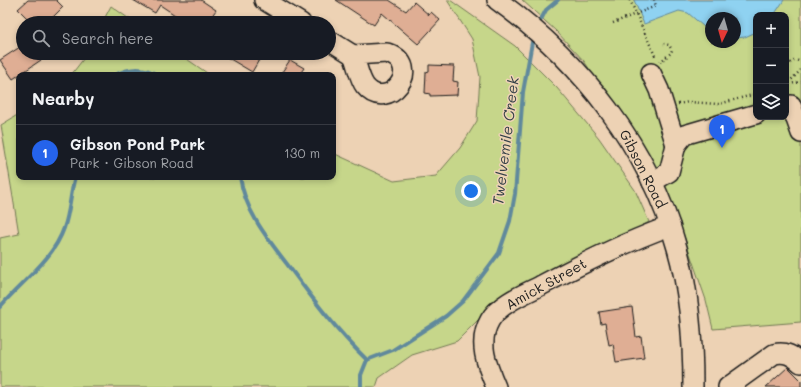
<!DOCTYPE html>
<meta charset="utf-8">
<style>
:root{--surface:#171b24;--page:#20242c;--text:#f1f3f6;--muted:#9ea1a6;--line:#363941;--accent:#2563eb}
body{margin:0;font-family:Mali,sans-serif;background:var(--page);color:var(--text)}
.controls{position:absolute;right:12px;top:12px;display:grid;overflow:hidden;border-radius:8px;box-shadow:0 2px 6px #0003}
.controls button{width:36px;height:36px;display:grid;place-items:center;padding:0;border:0;border-bottom:1px solid var(--line);background:var(--surface);color:var(--text);font:20px sans-serif}
.compass{position:absolute;left:705px;top:12px;width:36px;height:36px;border-radius:50%;background:var(--surface);box-shadow:0 2px 6px #0003;rotate:185deg}
.you{position:absolute;left:471px;top:191px;width:14px;height:14px;margin:-10px;border:3px solid #fff;border-radius:50%;background:#1a73e8;box-shadow:0 0 0 6px #1a73e833}
.badge{display:grid;place-items:center;width:26px;height:26px;border-radius:50%;background:var(--accent);color:#fff;font-size:13px;font-weight:700}
.pin{position:absolute;translate:-50% -33px;filter:drop-shadow(0 1px 2px #0008)}
.pin::after{content:'';position:absolute;top:21px;width:14px;height:12px;background:inherit;clip-path:polygon(0 0,100% 0,50% 100%)}
.list{margin:0;padding:0;list-style:none}
h2{display:flex;justify-content:space-between;align-items:center;height:52px;margin:0;padding:0 16px;font-size:17px}
h2 small{font-size:13px;font-weight:400;color:var(--muted)}
.list li{display:grid;grid-template-columns:26px 1fr auto;gap:12px;align-items:center;box-sizing:border-box;height:56px;padding:0 16px;border-top:1px solid var(--line)}
.list b{display:block;font-size:15px;white-space:nowrap}
.list p{margin:0;font-size:13px;white-space:nowrap;color:var(--muted)}
.list em{font-size:13px;font-style:normal;color:var(--muted)}
.icon{flex:none;width:22px;height:22px;fill:none;stroke:currentColor;stroke-width:2;stroke-linecap:round;stroke-linejoin:round}
.map{position:relative;flex:none;width:801px;height:387px;overflow:hidden}
.search{position:absolute;background:var(--surface);box-shadow:0 2px 6px #0003;left:16px;top:16px;width:320px;height:44px;display:flex;align-items:center;gap:10px;box-sizing:border-box;padding:0 14px;border-radius:22px;color:var(--muted);font-size:15px}
.panel{position:absolute;background:var(--surface);box-shadow:0 2px 6px #0003;left:16px;top:72px;width:320px;height:108px;border-radius:8px}
.map>svg:first-child{display:block}
.green{fill:#c6d68a;stroke:#717953;fill-rule:evenodd}
.water{fill:#8fd2f1;stroke:#61899c}
.lines{fill:none;stroke-linecap:round;stroke-linejoin:round}
.stream{stroke:#61899c;stroke-width:4}
.building{fill:#dfae94;stroke:#1c1c1c}
.minor-casing{stroke:#1c1c1c;stroke-width:22}
.path{stroke:#1c1c1c;stroke-width:2.5;stroke-dasharray:1 3;stroke-linecap:butt}
.minor{stroke:#edd2b4;stroke-width:19}
.labels{text-anchor:middle;stroke-width:3;stroke-linejoin:round;paint-order:stroke}
.street-label{font-size:14px;fill:#1c1c1c;stroke:#edd2b4}
.water-label{font-size:15px;font-style:italic;fill:#334047;stroke:#edd2b4}
</style>
<div class="map">
<svg width="801" height="387" viewBox="0 0 801 387">
<rect width="100%" height="100%" fill="#edd2b4"/>
<filter id="ink" filterUnits="userSpaceOnUse"><feTurbulence type="fractalNoise" baseFrequency=".025" numOctaves="2"/><feDisplacementMap in="SourceGraphic" scale="8" xChannelSelector="R" yChannelSelector="G"/><feConvolveMatrix kernelMatrix="1 2 1 2 8 2 1 2 1" color-interpolation-filters="sRGB"/></filter>
<g filter="url(#ink)">
<g class="green">
<path d="M447,0H450L515,46L557,88L599,138L635,190L649,222L492,306L457,341L412,355L379,378L376,387H0V238L19,234L1,125L19,114V177H333V153L394,181L436,176L460,148L477,121L480,77L472,39Z"/>
<path d="M522,0H801V322L713,329L706,300L679,222L657,172L584,61L556,31ZM756,15H786V117H756ZM711,18H735V42H711Z"/>
<path d="M111,6L135,23H102Z"/>
<path d="M88,53H178L210,75H71Z"/>
</g>
<path class="water" d="M634,0H784L774,15H756V32L745,37L735,38V18H711V33L688,13L679,11L644,24Z"/>
<g class="lines">
<g class="stream">
<path d="M537,27L546,10L558,0"/>
<path d="M115,75C129,68 143,66 157,75"/>
<path d="M240,177C245,211 267,238 287,264C312,298 337,331 367,360"/>
<path d="M0,307C21,282 53,260 64,228C70,212 70,194 75,177"/>
<path d="M367,360L393,350L446,316L463,301L499,253L510,221L515,194L523,92L533,37"/>
<path d="M361,387V375L367,360"/>
</g>
</g>
<g class="building">
<path d="M28,0H56L63,7L47,23H32L18,9Z"/>
<path d="M133,0H201L216,10L207,23H187L160,5L155,13Z"/>
<path d="M336,0H389L406,11L414,2L429,15L431,12L440,20L418,44L382,13L374,25Z"/>
<path d="M23,45V53H36L41,60L13,79L0,60Z"/>
<path d="M220,53H263L252,72Z"/>
<path d="M290,60L304,68L299,75H280Z"/>
<path d="M429,65L454,66L453,81L458,82L457,95L430,96V94L425,93L426,72L429,71Z"/>
<path d="M632,307L636,337L641,336L644,358L616,362L613,344L609,345L605,323L601,324L599,312Z"/>
<path d="M788,367L801,380V387H766Z"/>
</g>
<g class="lines">
<g class="minor-casing">
<g id="minor">
<path d="M264,0L301,23"/>
<path d="M497,0C581,61 649,147 677,248C690,293 693,341 693,387"/>
<path d="M329,40L353,55"/>
<path d="M387,53C426,66 387,114 365,86C359,78 357,64 353,55Z"/>
<path d="M651,73L659,90L676,145"/>
<path d="M791,105L801,133"/>
<path d="M652,182L669,172L676,145L684,135L756,114"/>
<path d="M496,387C487,366 477,342 490,320C499,304 524,294 540,286C583,263 625,242 670,226"/>
<path d="M728,387L774,354C786,351 793,356 801,363"/>
</g>
</g>
<g class="path">
<path d="M630,0L656,58"/>
<path d="M613,23L656,6L654,0"/>
<path d="M660,62L671,53L672,50L669,45L664,44"/>
<path d="M790,63L796,60L801,62"/>
<path d="M789,84L801,82"/>
<path d="M786,85L801,70"/>
<path d="M678,104L689,102L719,104L756,94"/>
</g>
<use href="#minor" class="minor"/>
</g>
</g>
<g class="labels">
<g class="street-label">
<text transform="translate(643 169) rotate(63)" y="5">Gibson Road</text>
<text transform="translate(546 284) rotate(-29)" y="5">Amick Street</text>
</g>
<g class="water-label">
<text transform="translate(506 141) rotate(-83)" y="5">Twelvemile Creek</text>
</g>
</g>
</svg>
<div class="controls">
<button>+</button>
<button>−</button>
<button><svg class="icon" aria-label="layers" viewBox="0 0 24 24"><path d="M12 4l9 5-9 5-9-5zM3 14l9 5 9-5"/></svg></button>
</div>
<svg class="compass" viewBox="-18 -18 36 36"><path d="M0-13l5 13h-10z" fill="#e53935"/><path d="M0 13l5-13h-10z" fill="#9ea1a6"/></svg>
<div class="you"></div>
<div class="pin badge" style="left:722px;top:148px">1</div>
<div class="search"><svg class="icon" aria-label="search" viewBox="0 0 24 24"><circle cx="10" cy="10" r="6"/><path d="M15 15l6 6"/></svg>Search here</div>
<section class="panel">
<h2>Nearby<small></small></h2>
<ul class="list">
<li><span class="badge">1</span><div><b>Gibson Pond Park</b><p>Park · Gibson Road</p></div><em>130 m</em></li>
</ul>
</section>
</div>
